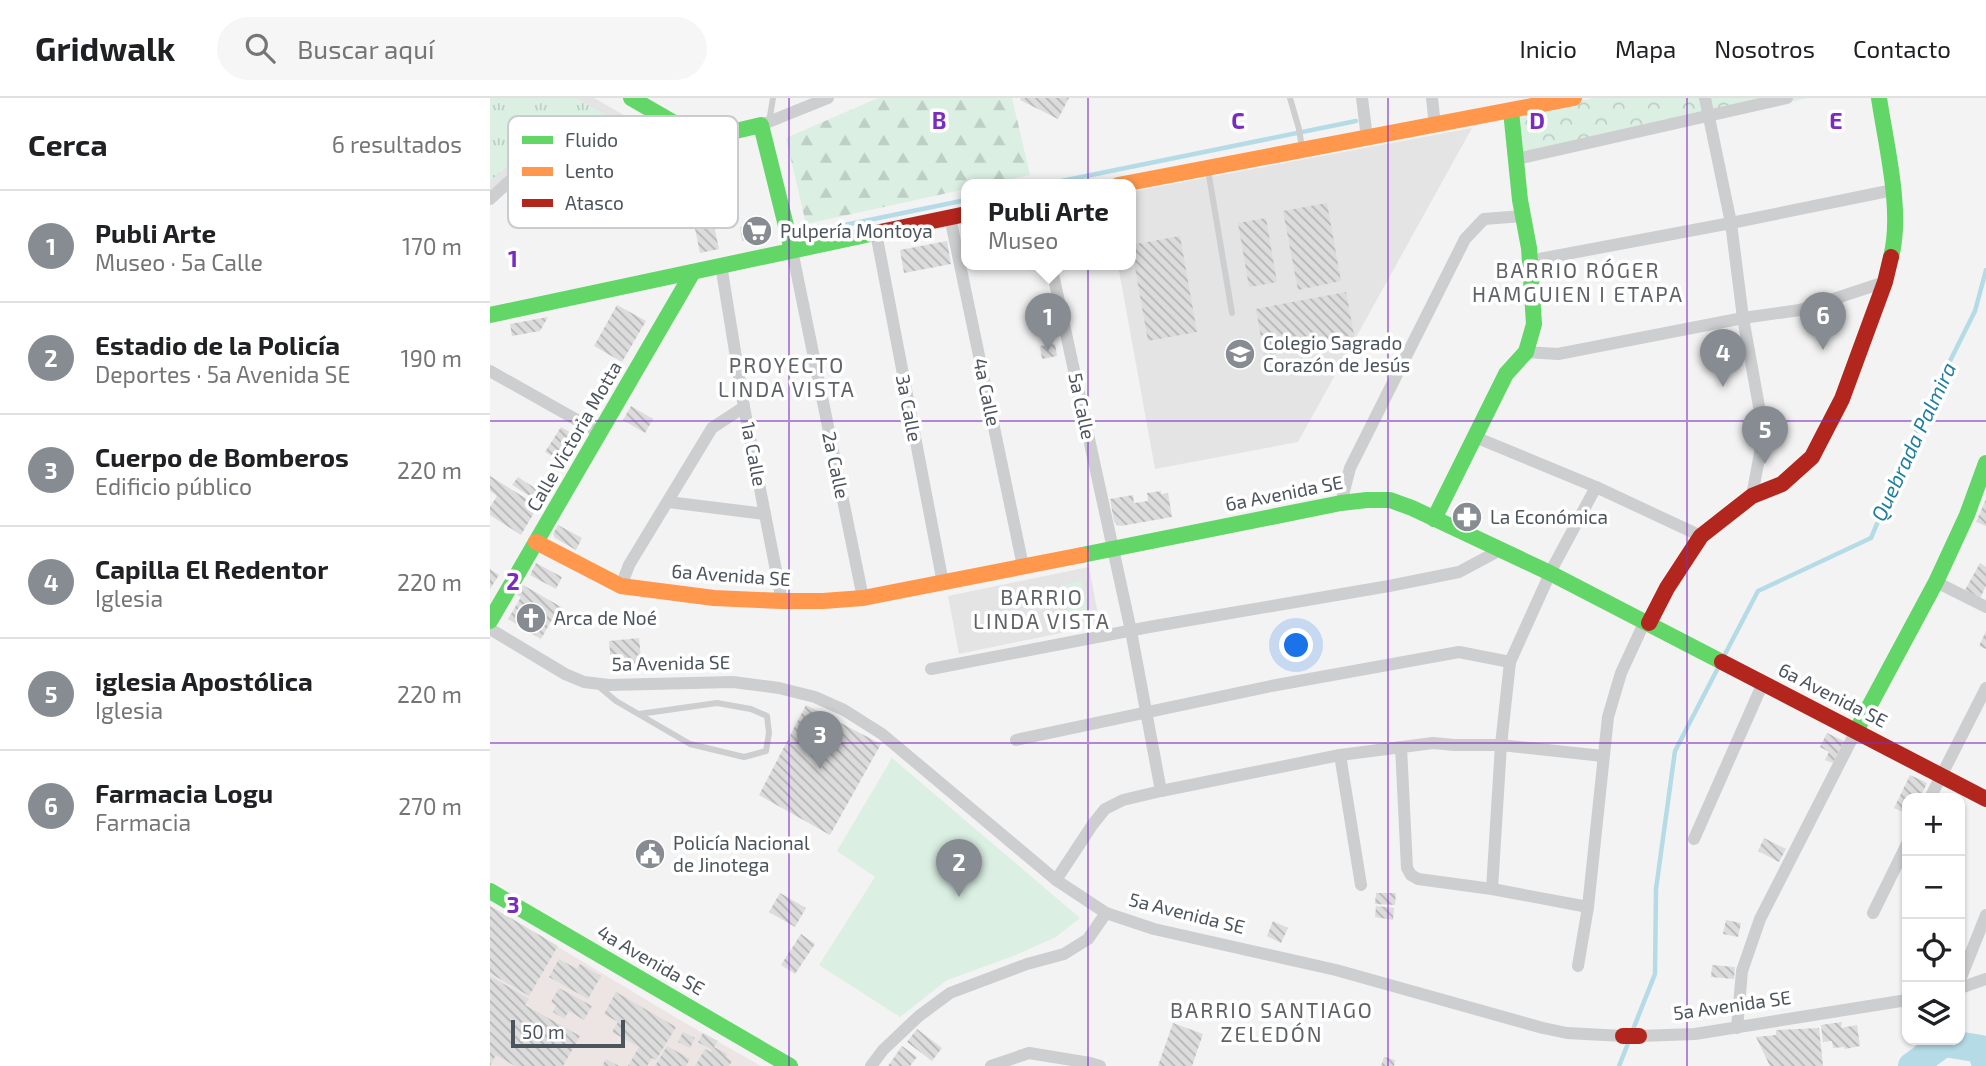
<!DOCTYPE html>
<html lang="es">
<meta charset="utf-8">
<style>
:root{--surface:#fff;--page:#f6f6f6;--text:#202124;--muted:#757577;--line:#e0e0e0;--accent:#868c92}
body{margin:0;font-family:"Exo 2",sans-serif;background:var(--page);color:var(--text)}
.controls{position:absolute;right:21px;bottom:21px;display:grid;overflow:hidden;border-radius:14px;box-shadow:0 2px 5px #0004}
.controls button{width:63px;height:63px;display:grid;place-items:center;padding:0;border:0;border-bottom:2px solid var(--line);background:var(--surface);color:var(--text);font:35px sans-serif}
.scale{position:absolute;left:21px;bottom:18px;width:114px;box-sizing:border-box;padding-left:7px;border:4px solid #4c545d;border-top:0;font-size:19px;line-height:24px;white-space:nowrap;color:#4c545d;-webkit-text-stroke:5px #fff;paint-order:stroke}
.you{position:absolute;left:807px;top:548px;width:24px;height:24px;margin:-18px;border:5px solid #fff;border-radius:50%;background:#1a73e8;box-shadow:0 0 0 10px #1a73e833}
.badge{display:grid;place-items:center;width:46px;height:46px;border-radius:50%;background:var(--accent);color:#fff;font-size:23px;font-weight:700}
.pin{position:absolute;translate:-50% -58px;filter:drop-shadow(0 2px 4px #0008)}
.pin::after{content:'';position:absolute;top:37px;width:24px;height:21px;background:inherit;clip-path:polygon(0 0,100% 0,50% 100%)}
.popup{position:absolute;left:471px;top:81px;width:175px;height:91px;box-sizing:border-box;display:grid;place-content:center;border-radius:14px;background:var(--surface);filter:drop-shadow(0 2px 5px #0005);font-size:23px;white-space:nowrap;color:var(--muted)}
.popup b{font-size:26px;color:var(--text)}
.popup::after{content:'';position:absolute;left:50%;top:100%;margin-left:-14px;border:14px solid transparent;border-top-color:var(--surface)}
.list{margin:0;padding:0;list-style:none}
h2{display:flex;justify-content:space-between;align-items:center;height:91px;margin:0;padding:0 28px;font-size:30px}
h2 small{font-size:23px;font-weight:400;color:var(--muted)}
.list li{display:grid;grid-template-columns:46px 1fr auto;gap:21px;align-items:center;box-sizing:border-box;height:112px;padding:0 28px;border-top:2px solid var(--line)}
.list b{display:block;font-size:26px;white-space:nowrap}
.list p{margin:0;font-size:23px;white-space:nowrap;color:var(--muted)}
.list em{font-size:23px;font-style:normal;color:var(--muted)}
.icon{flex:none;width:38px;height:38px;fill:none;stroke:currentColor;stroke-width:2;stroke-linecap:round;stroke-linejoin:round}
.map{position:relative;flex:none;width:1496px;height:968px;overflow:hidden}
header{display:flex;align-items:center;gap:42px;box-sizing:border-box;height:98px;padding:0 35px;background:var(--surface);border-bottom:2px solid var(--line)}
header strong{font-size:33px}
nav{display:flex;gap:38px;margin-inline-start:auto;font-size:24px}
.search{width:490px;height:63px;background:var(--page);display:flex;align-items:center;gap:18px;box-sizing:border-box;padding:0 24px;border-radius:38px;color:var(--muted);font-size:26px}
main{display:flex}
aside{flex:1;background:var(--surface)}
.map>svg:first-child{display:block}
.education{fill:#e5e4e4}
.medical{fill:#ece5e3}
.grass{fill:url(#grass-tufts)}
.forest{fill:url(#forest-firs)}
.park{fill:url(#park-crowns)}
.pitch{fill:#dbefe3}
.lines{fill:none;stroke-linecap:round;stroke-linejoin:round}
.stream{stroke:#b5dbe7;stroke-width:4.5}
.river{stroke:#b5dbe7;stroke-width:28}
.building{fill:url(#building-back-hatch)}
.lane{stroke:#cdced0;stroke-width:6}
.street{stroke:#cdced0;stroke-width:12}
.fast{stroke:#63d668;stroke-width:16}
.slow{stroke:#ff974d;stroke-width:16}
.jam{stroke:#b3261e;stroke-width:16}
.grid{fill:none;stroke:#7b2cbf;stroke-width:2;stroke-opacity:0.55}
.labels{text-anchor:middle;stroke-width:7;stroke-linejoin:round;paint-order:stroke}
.poi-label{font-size:19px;fill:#4c545d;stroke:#fff;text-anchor:start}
.street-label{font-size:19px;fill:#4c545d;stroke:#fff}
.neighbourhood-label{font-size:21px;letter-spacing:2px;fill:#5f6266;stroke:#fff}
.water-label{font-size:21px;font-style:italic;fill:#1f7f9c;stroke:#fff}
.key{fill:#fff;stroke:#c9ccce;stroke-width:2}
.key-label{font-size:19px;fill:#4c545d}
.grid-label{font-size:23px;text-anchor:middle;font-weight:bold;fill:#7b2cbf;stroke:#fff;stroke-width:7;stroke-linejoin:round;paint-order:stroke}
</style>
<header>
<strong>Gridwalk</strong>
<div class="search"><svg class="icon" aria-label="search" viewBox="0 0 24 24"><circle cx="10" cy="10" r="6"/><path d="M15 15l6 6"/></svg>Buscar aquí</div>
<nav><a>Inicio</a><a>Mapa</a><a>Nosotros</a><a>Contacto</a></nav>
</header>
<main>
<aside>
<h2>Cerca<small>6 resultados</small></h2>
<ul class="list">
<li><span class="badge">1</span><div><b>Publi Arte</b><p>Museo · 5a Calle</p></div><em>170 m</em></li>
<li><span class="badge">2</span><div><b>Estadio de la Policía</b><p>Deportes · 5a Avenida SE</p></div><em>190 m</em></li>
<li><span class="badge">3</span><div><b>Cuerpo de Bomberos</b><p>Edificio público</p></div><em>220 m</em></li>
<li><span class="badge">4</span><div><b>Capilla El Redentor</b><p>Iglesia</p></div><em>220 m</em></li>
<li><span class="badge">5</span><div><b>iglesia Apostólica</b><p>Iglesia</p></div><em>220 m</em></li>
<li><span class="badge">6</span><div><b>Farmacia Logu</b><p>Farmacia</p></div><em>270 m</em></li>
</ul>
</aside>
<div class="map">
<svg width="1496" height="968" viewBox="0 0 1496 968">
<defs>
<pattern id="grass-tufts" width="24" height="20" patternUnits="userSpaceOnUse" patternTransform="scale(1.75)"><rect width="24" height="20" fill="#dbefe3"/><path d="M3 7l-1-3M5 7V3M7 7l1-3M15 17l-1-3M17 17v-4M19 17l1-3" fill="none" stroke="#becfc5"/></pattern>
<pattern id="forest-firs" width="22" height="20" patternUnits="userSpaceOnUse" patternTransform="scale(1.75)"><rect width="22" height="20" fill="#dbefe3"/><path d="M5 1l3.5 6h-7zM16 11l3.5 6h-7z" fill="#becfc5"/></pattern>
<pattern id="park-crowns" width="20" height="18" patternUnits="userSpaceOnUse" patternTransform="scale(1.75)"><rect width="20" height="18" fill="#dbefe3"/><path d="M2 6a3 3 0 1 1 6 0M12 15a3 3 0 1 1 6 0" fill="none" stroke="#becfc5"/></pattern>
<pattern id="building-back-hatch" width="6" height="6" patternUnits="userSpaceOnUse" patternTransform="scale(1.75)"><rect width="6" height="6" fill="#dcdcdd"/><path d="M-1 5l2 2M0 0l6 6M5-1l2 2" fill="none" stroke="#b5b5b6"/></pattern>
</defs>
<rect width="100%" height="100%" fill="#f3f3f3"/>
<g class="education">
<path d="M0,0H104L178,42L24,74L0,95Z"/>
<path d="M982,30L808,344L665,371L628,167H640V94Z"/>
<path d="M599,469L610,527L469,556L458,498Z"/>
</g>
<path class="medical" d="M0,808L190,922L271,968H0Z"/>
<path class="grass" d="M0,0H86L153,38L20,66L0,83Z"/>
<path class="forest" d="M388,0H522L540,77L495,87H476V91L316,126L296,40Z"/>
<g class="park">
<path d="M1105,0H1213L1217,21L1028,58L1023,15Z"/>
<path d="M1218,0H1318L1221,20Z"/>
</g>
<g class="pitch">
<path d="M591,483L598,519L580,522L573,487Z"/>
<path d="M402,660L590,820L566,839L521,859L457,882L410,919L329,867L385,779L347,753Z"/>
</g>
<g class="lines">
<g class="stream">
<path d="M552,87L866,23"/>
<path d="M316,135L476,102"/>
<path d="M1233,560L1268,493L1381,440L1433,317L1485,213L1496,172"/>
<path d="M1142,934L1165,876L1166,791L1185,653L1229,568"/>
<path d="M1129,968L1139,943"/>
</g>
<path class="river" d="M1422,968L1454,945L1491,951L1496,968"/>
</g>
<g class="building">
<path d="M531,0H579L568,21L530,2Z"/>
<path d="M837,105L851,183L808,192L793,113Z"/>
<path d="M776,120L787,184L759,189L748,125Z"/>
<path d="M223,123L229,151L210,155L204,126Z"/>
<path d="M270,125L273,139L252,143L250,129Z"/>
<path d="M690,138L707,234L658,243L641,147Z"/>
<path d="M457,143L461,166L414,175L410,152Z"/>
<path d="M856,194L865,242L774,258L766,211Z"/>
<path d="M127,207L156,223L132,264L104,248Z"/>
<path d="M58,219L50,233L22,238L20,226Z"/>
<path d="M565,246L567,258L552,261L550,248Z"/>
<path d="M141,308L163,321L155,335L133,322Z"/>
<path d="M71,329L90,340L75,366L55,354Z"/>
<path d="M0,378L48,408L31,437L0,417V409L7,398L0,393Z"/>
<path d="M28,379L54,396L49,404L22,387Z"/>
<path d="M671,393V396L678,395L682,419L631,428L627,427L624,423L620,401L643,397L644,405L658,403L657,395Z"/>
<path d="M1496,401V428L1486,424Z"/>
<path d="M68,427L92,440L86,452L65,440L63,436Z"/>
<path d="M46,465L72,479L66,491L40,477Z"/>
<path d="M1490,465L1496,469V488L1490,500L1475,492Z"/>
<path d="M0,471L9,477L0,491Z"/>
<path d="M33,487L73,510L67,520L64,518L51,541L18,521L31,499L27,497Z"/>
<path d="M1496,533V551L1489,548Z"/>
<path d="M149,540L152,572L122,575L119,543Z"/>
<path d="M316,607L391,646L340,737L269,697Z"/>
<path d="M1337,635L1354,643L1343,665L1335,662L1339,654L1330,649Z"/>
<path d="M1420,677L1437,685L1430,700H1417V716L1404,710Z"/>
<path d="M1274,740L1296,751L1289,764L1268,753Z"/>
<path d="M290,795L316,810L305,829L279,814Z"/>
<path d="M886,795H906L905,807L885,806Z"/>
<path d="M0,808L68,848L39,898L0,875Z"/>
<path d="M886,808L904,810L903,822L885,819Z"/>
<path d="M1236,822L1251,825L1248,839L1233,836Z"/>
<path d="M783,823L798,830L791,845L777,838Z"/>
<path d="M311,836L325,846L305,876L291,867Z"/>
<path d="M69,861L87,871L90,866L111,878L98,901L59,879Z"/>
<path d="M1222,867L1245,869L1244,881L1221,879Z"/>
<path d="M0,878L39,901L35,907L90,938L73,968H25L6,957L0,968Z"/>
<path d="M69,890L102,908L94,922L79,913L74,921L63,914L66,907L61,904Z"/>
<path d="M126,894L186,929L166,962L162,960L157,968H138L149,949L122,934L128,924L114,916Z"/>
<path d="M1352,924L1351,930L1367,927L1370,948L1355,951L1354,949L1343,950L1342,943L1333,944L1331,927Z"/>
<path d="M683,925L713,936L702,968H668Z"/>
<path d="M1329,930L1333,968H1280L1266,939L1286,937V932Z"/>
<path d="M427,931L452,950L442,963L417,944Z"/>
<path d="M193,934L205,940L200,950L188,944Z"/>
<path d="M213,935L228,943L224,949L237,956L236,959L242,963L239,968H205L215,951L221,954L222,952L208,944Z"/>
<path d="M177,948L200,961L196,968H165Z"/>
<path d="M412,948L427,959L420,968H398Z"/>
<path d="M894,959L905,962L904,968H891Z"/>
<path d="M116,961L129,968H112Z"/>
</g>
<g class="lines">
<g class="lane">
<path d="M800,0L809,31L812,50"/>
<path d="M279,24L283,0"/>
<path d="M718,72L742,215"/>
<path d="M107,587L126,603L200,646L254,659L276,653L279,635L277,618L261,611L227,605L149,616"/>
</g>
<g class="street">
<path d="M872,0L877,40"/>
<path d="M942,0L945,28"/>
<path d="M1215,0L1241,125L1253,220L1270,314V355L1262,398"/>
<path d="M271,27L338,0"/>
<path d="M1027,61L1297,0"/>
<path d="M0,101L24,79L212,41"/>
<path d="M460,119L533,468"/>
<path d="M386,135L453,485"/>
<path d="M302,152L373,500"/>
<path d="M1039,163L1241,125L1403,92"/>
<path d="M231,167L254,309L292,503"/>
<path d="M561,167L641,533L671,693"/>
<path d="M1036,254L1068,256L1253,220L1310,212L1395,184"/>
<path d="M0,273L110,335"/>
<path d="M985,339L1106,389L1211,438"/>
<path d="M178,404L275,416"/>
<path d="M851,405L860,370L975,141L994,121L1033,118"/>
<path d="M1446,484L1496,509"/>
<path d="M131,488L139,467L222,330L254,309"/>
<path d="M0,531L75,576L94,584L119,587L243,584L289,590L325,599L354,612L392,636L566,782L616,815L664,831L846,872L1053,930L1077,935L1133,938"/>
<path d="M441,571L659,529L899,488L969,474L1012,451"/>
<path d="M526,642L781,588L969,554L1020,564"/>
<path d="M911,649L917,770L921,777L928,781L1002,791L1098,809"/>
<path d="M850,657L871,787"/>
<path d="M1440,700L1496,590"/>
<path d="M1204,741L1273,585"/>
<path d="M566,782L603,726L615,711L633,702L671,693L850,657L943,645L964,647H1011L1113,658"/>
<path d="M1002,791L1011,647L1020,564L1063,469L1106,389"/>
<path d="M1383,815L1417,746"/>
<path d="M1088,868L1098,809L1118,619L1131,575L1155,523"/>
<path d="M1470,882L1496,817"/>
<path d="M1470,890L1496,881"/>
<path d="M1247,930L1252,873L1270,821L1366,633"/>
<path d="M1149,938L1205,936L1417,902"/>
<path d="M381,968L393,952L429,918L460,895L537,866L574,856L598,841L616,815"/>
<path d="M501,968L539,955L600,965L610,968"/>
</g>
<g class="fast">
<path d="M141,0L212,41L271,27L302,152"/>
<path d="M1389,0C1396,47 1413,114 1401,159"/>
<path d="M0,217L390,134"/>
<path d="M944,421L1016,276L1036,254L1044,226L1039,150L1030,102L1021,13"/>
<path d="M592,457L851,405L877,402H900L922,410L1060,475L1232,564"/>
<path d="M0,523L203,174"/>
<path d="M1366,633L1446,484L1477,417L1496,365"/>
<path d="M0,793L300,968"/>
</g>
<g class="slow">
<path d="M628,87L1084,0"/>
<path d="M46,444L131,488L224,500L292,503H333L373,500L592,457"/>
</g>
<g class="jam">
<path d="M390,134L476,116"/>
<path d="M1159,525L1177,490L1211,438L1262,398L1292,386L1322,359L1352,301L1395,184L1401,159"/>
<path d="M1232,564L1496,701"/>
<path d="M1133,938H1149"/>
</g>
</g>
<path class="grid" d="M299,0V968M598,0V968M898,0V968M1197,0V968M0,323H1496M0,645H1496"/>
<defs>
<g id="supermarket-disc" transform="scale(1.575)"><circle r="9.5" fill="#868c92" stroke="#fff"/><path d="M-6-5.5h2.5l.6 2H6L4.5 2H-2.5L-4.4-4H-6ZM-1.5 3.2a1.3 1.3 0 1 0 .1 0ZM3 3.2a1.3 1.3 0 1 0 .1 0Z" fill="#fff"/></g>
<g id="university-disc" transform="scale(1.575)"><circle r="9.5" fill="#868c92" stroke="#fff"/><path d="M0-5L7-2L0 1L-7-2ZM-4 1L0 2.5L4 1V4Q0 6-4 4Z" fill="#fff"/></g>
<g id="pharmacy-disc" transform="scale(1.575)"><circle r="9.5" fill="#868c92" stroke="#fff"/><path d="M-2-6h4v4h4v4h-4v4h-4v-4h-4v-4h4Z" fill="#fff"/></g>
<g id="church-disc" transform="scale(1.575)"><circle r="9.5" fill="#868c92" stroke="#fff"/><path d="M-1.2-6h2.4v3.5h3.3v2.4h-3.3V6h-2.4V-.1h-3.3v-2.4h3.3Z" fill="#fff"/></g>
<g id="civic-disc" transform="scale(1.575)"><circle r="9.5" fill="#868c92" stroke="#fff"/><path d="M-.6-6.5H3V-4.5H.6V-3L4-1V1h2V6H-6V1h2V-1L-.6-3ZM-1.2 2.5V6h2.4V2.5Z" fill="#fff"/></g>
</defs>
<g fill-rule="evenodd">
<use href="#supermarket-disc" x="267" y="133"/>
<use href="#university-disc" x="750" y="256"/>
<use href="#pharmacy-disc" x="977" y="419"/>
<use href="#church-disc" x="41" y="520"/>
<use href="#civic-disc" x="160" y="756"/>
</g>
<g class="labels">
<g class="poi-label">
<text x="290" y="140">Pulpería Montoya</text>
<text x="773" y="252">Colegio Sagrado<tspan x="773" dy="22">Corazón de Jesús</tspan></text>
<text x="1000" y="426">La Económica</text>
<text x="64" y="527">Arca de Noé</text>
<text x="183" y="752">Policía Nacional<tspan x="183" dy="22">de Jinotega</tspan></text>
</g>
<g class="street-label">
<text transform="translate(497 294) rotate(78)" y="7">4a Calle</text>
<text transform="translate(592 308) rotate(78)" y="7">5a Calle</text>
<text transform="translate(419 310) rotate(79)" y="7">3a Calle</text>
<text transform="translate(84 338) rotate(-60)" y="7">Calle Victoria Motta</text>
<text transform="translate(264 356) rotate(79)" y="7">1a Calle</text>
<text transform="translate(346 367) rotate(78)" y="7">2a Calle</text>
<text transform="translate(794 395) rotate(-11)" y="7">6a Avenida SE</text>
<text transform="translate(241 477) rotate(4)" y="7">6a Avenida SE</text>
<text transform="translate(181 565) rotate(-1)" y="7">5a Avenida SE</text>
<text transform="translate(1343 597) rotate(27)" y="7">6a Avenida SE</text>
<text transform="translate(697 815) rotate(14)" y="7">5a Avenida SE</text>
<text transform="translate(161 862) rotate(30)" y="7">4a Avenida SE</text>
<text transform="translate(1242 907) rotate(-8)" y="7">5a Avenida SE</text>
</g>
<g class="neighbourhood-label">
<text x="1088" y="180">BARRIO RÓGER<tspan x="1088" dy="24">HAMGUIEN I ETAPA</tspan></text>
<text x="297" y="275">PROYECTO<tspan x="297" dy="24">LINDA VISTA</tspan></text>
<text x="552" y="507">BARRIO<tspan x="552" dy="24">LINDA VISTA</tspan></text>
<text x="782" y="920">BARRIO SANTIAGO<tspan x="782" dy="24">ZELEDÓN</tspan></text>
</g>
<g class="water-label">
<text transform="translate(1424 344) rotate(-65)" y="7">Quebrada Palmira</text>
</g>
</g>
<rect x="18" y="18" width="230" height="112" rx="10" class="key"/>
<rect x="32" y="38" width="31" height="8" fill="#63d668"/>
<rect x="32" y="69" width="31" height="9" fill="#ff974d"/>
<rect x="32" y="101" width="31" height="8" fill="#b3261e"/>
<g class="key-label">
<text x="75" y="49">Fluido</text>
<text x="75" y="80">Lento</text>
<text x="75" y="112">Atasco</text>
</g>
<g class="grid-label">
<text x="449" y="31">B</text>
<text x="748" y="31">C</text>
<text x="1047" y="31">D</text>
<text x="1346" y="31">E</text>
<text x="23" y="169">1</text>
<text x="23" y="492">2</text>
<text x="23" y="815">3</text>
</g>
</svg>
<div class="controls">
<button>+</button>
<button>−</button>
<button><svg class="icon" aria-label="locate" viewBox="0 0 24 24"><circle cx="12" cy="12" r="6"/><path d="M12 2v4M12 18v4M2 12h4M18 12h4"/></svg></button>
<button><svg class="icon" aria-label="layers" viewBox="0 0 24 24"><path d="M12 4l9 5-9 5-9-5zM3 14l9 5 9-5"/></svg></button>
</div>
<div class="scale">50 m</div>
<div class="you"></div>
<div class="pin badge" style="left:558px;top:253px">1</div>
<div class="popup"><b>Publi Arte</b>Museo</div>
<div class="pin badge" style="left:469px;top:799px">2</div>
<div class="pin badge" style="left:330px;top:671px">3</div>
<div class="pin badge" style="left:1233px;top:289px">4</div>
<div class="pin badge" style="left:1275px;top:366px">5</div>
<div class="pin badge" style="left:1333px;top:252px">6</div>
</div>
</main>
